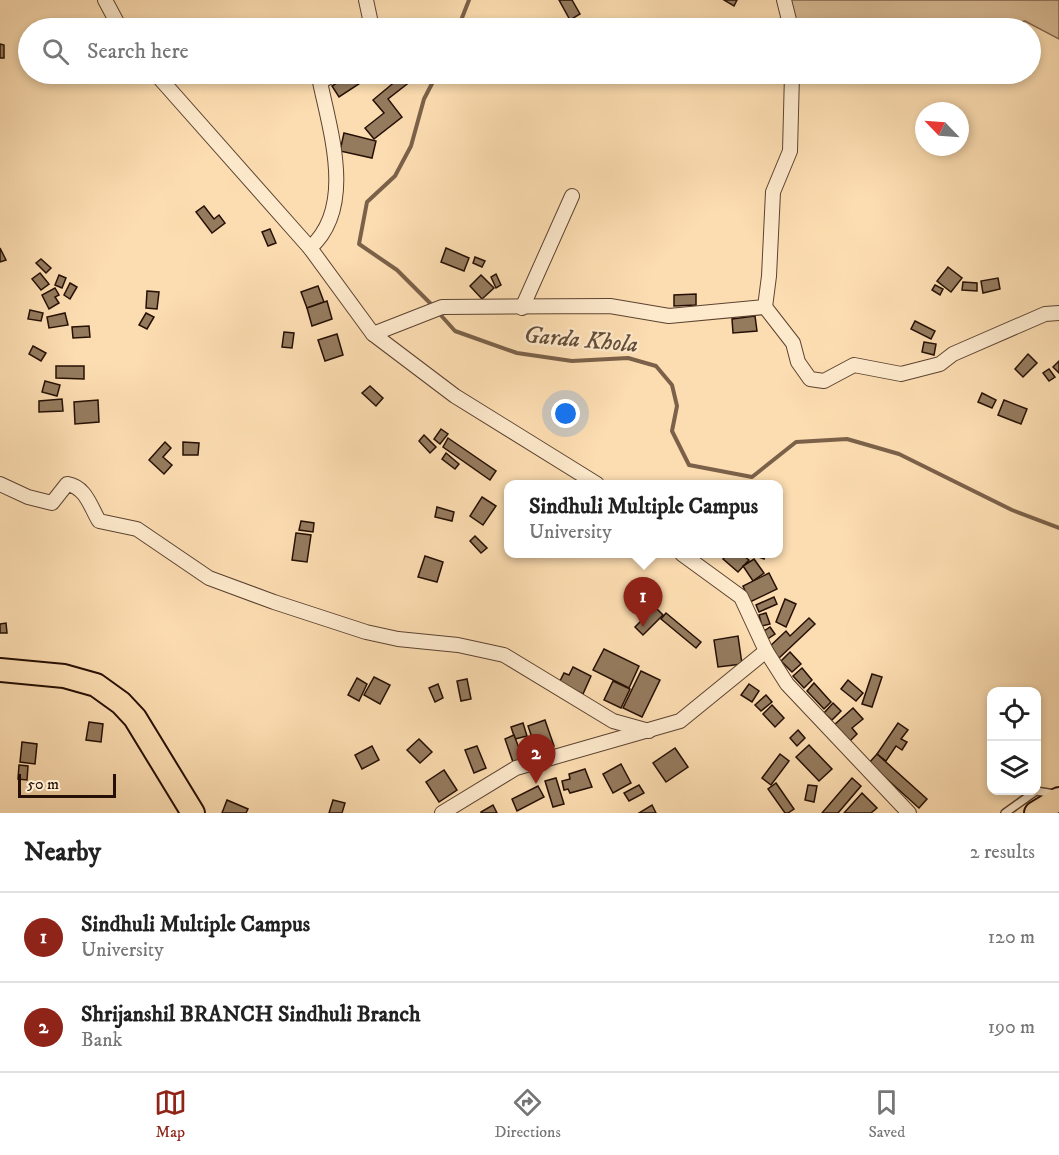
<!DOCTYPE html>
<style>
:root{--surface:#fff;--page:#f6f6f6;--text:#222;--muted:#767676;--line:#e0e0e0;--accent:#8f2418}
body{margin:0;font-family:"IM FELL DW Pica",serif;background:var(--page);color:var(--text)}
.controls{position:absolute;right:18px;bottom:18px;display:grid;overflow:hidden;border-radius:12px;box-shadow:0 3px 9px #0003}
.controls button{width:54px;height:54px;display:grid;place-items:center;padding:0;border:0;border-bottom:2px solid var(--line);background:var(--surface);color:var(--text);font:30px sans-serif}
.compass{position:absolute;left:915px;top:102px;width:54px;height:54px;border-radius:50%;background:var(--surface);box-shadow:0 3px 9px #0003;rotate:295deg}
.scale{position:absolute;left:18px;bottom:15px;width:98px;box-sizing:border-box;padding-left:6px;border:3px solid #261005;border-top:0;font-size:16px;line-height:21px;white-space:nowrap;color:#261005;-webkit-text-stroke:4px #fde9cc;paint-order:stroke}
.you{position:absolute;left:566px;top:414px;width:21px;height:21px;margin:-15px;border:4px solid #fff;border-radius:50%;background:#1a73e8;box-shadow:0 0 0 9px #1a73e833}
.badge{display:grid;place-items:center;width:39px;height:39px;border-radius:50%;background:var(--accent);color:#fff;font-size:20px;font-weight:700}
.pin{position:absolute;translate:-50% -50px;filter:drop-shadow(0 2px 3px #0008)}
.pin::after{content:'';position:absolute;top:32px;width:21px;height:18px;background:inherit;clip-path:polygon(0 0,100% 0,50% 100%)}
.popup{position:absolute;left:504px;top:480px;width:279px;height:78px;box-sizing:border-box;display:grid;place-content:center;border-radius:12px;background:var(--surface);filter:drop-shadow(0 2px 4px #0005);font-size:20px;white-space:nowrap;color:var(--muted)}
.popup b{font-size:22px;color:var(--text)}
.popup::after{content:'';position:absolute;left:50%;top:100%;margin-left:-12px;border:12px solid transparent;border-top-color:var(--surface)}
.list{margin:0;padding:0;list-style:none}
h2{display:flex;justify-content:space-between;align-items:center;height:78px;margin:0;padding:0 24px;font-size:26px}
h2 small{font-size:20px;font-weight:400;color:var(--muted)}
.list li{display:grid;grid-template-columns:39px 1fr auto;gap:18px;align-items:center;box-sizing:border-box;height:90px;padding:0 24px;border-top:2px solid var(--line)}
.list b{display:block;font-size:22px;white-space:nowrap}
.list p{margin:0;font-size:20px;white-space:nowrap;color:var(--muted)}
.list em{font-size:20px;font-style:normal;color:var(--muted)}
.icon{flex:none;width:33px;height:33px;fill:none;stroke:currentColor;stroke-width:2;stroke-linecap:round;stroke-linejoin:round}
.map{position:relative;flex:none;width:1059px;height:813px;overflow:hidden}
.search{position:absolute;background:var(--surface);box-shadow:0 3px 9px #0003;left:18px;right:18px;top:18px;height:66px;display:flex;align-items:center;gap:15px;box-sizing:border-box;padding:0 21px;border-radius:33px;color:var(--muted);font-size:22px}
.sheet{height:258px;background:var(--surface)}
nav{display:flex;justify-content:space-around;align-items:center;box-sizing:border-box;height:84px;border-top:2px solid var(--line);background:var(--surface);font-size:16px;color:var(--muted)}
nav a{display:grid;justify-items:center;gap:3px}
nav .on{color:var(--accent)}
.map>svg:first-child{display:block}
.green{fill:#d8ba94;stroke:#7f654c;stroke-width:1.5}
.lines{fill:none;stroke-linecap:round;stroke-linejoin:round}
.stream{stroke:#7b6149;stroke-width:4}
.building{fill:#957b5e;stroke:#261005;stroke-width:1.5}
.service-casing{stroke:#5c4330;stroke-width:10}
.minor-casing{stroke:#5c4330;stroke-width:16}
.trunk-casing{stroke:#261005;stroke-width:26}
.service{stroke:#fde9cc;stroke-width:7}
.minor{stroke:#fde9cc;stroke-width:14}
.trunk{stroke:#fcddb1;stroke-width:22}
.labels{text-anchor:middle;stroke-width:4.5;stroke-linejoin:round;paint-order:stroke}
.water-label{font-size:24px;font-style:italic;fill:#654d38;stroke:#fde9cc}
</style>
<div class="map">
<svg width="1059" height="813" viewBox="0 0 1059 813">
<rect width="100%" height="100%" fill="#fcddb1"/>
<filter id="stains"><feTurbulence type="fractalNoise" baseFrequency=".00333" numOctaves="4"/><feColorMatrix values="0 0 0 0 .2 0 0 0 0 .09 0 0 0 0 .02 0 0 0 .5 -.17"/></filter>
<radialGradient id="worn" r=".72"><stop offset=".6" stop-color="#630" stop-opacity="0"/><stop offset="1" stop-color="#630" stop-opacity=".3"/></radialGradient>
<path class="green" d="M785,0H1059V39L1025,21L998,28H791Z"/>
<g class="lines">
<g class="stream">
<path d="M458,28L469,0"/>
<path d="M434,307L397,270L359,244L367,202L395,176L411,146L424,99L437,74"/>
<path d="M438,312L455,331L517,353L572,361L628,358L656,366L672,385L677,406L672,431L689,465L752,477L796,442L847,439L899,454L1012,510L1059,528"/>
</g>
</g>
<g class="building">
<path d="M559,0H572L580,14L570,20Z"/>
<path d="M724,0H737L734,6Z"/>
<path d="M396,22L397,28H387L386,23Z"/>
<path d="M0,44L4,45V58H0Z"/>
<path d="M351,74H374L339,97L332,86Z"/>
<path d="M391,74H404L411,81L388,99L402,117L374,139L365,128L384,113L373,100L397,80Z"/>
<path d="M344,133L376,141L372,158L340,151Z"/>
<path d="M204,206L214,219L219,215L225,223L212,233L196,212Z"/>
<path d="M270,229L276,243L268,246L262,232Z"/>
<path d="M0,248L6,260L0,262Z"/>
<path d="M446,248L469,258L464,271L441,262Z"/>
<path d="M475,257L485,261L482,267L473,263Z"/>
<path d="M41,259L51,268L46,273L36,263Z"/>
<path d="M948,267L962,278L951,292L937,281Z"/>
<path d="M40,273L49,284L41,290L32,279Z"/>
<path d="M496,274L501,285L496,288L491,277Z"/>
<path d="M59,275L66,278L62,288L55,285Z"/>
<path d="M481,275L494,288L482,299L470,286Z"/>
<path d="M998,278L1000,289L983,293L981,281Z"/>
<path d="M963,282L977,283V291L962,290Z"/>
<path d="M70,283L77,287L70,299L64,295Z"/>
<path d="M935,285L943,289L940,295L932,290Z"/>
<path d="M318,286L324,302L307,308L301,292Z"/>
<path d="M55,288L59,295L55,297L59,303L49,309L42,295Z"/>
<path d="M147,291L159,292L157,309L146,308Z"/>
<path d="M696,294V305L674,306V295Z"/>
<path d="M327,301L332,319L312,326L307,308Z"/>
<path d="M30,310L43,313L41,321L28,319Z"/>
<path d="M65,313L68,325L49,328L47,317Z"/>
<path d="M146,313L154,317L147,329L139,325Z"/>
<path d="M755,316L757,331L733,333L732,319Z"/>
<path d="M915,321L935,331L931,339L911,329Z"/>
<path d="M89,326L90,337L73,338L72,327Z"/>
<path d="M284,332L294,333L292,348L282,347Z"/>
<path d="M337,334L343,355L325,361L318,340Z"/>
<path d="M924,342L936,344L934,355L922,352Z"/>
<path d="M33,346L46,353L41,361L29,354Z"/>
<path d="M1028,354L1037,363L1023,377L1015,369Z"/>
<path d="M1059,361V373L1053,367Z"/>
<path d="M56,366H84V379L56,378Z"/>
<path d="M1049,369L1055,377L1049,381L1043,373Z"/>
<path d="M45,381L60,385L57,396L42,392Z"/>
<path d="M370,386L383,398L376,406L362,393Z"/>
<path d="M982,393L996,400L992,408L978,402Z"/>
<path d="M62,399L63,411L39,412V401Z"/>
<path d="M98,400L99,422L75,424L74,402Z"/>
<path d="M1004,400L1027,409L1021,424L998,415Z"/>
<path d="M441,429L448,434L440,444L434,439Z"/>
<path d="M424,435L436,447L430,453L419,441Z"/>
<path d="M448,438L496,471L490,480L443,447Z"/>
<path d="M165,442L171,448L163,457L172,465L164,474L149,460Z"/>
<path d="M183,442L199,443L198,455H183Z"/>
<path d="M446,453L459,464L455,469L442,459Z"/>
<path d="M482,497L496,506L483,525L470,516Z"/>
<path d="M437,507L454,512L452,521L435,517Z"/>
<path d="M301,521L314,523L313,532L299,530Z"/>
<path d="M296,533L311,535L307,562L292,560Z"/>
<path d="M475,536L487,548L481,553L470,541Z"/>
<path d="M728,554H741L749,560L738,572L723,559Z"/>
<path d="M757,554H766L764,559L756,556Z"/>
<path d="M425,556L443,562L437,582L418,577Z"/>
<path d="M754,559L764,573L753,581L743,566Z"/>
<path d="M769,573L777,589L750,602L743,586Z"/>
<path d="M774,597L777,604L759,612L756,605Z"/>
<path d="M785,599L796,604L786,627L776,622Z"/>
<path d="M655,607L663,615L643,635L635,627Z"/>
<path d="M666,613L701,642L696,648L661,619Z"/>
<path d="M766,613L770,624L762,626L759,615Z"/>
<path d="M809,618L815,624L778,659L767,649L786,631L790,636Z"/>
<path d="M6,623L7,633H0V624Z"/>
<path d="M770,627L775,634L766,640L761,633Z"/>
<path d="M738,636L742,664L718,667L714,640Z"/>
<path d="M604,649L639,666L629,688L593,670Z"/>
<path d="M790,652L801,664L792,672L781,661Z"/>
<path d="M573,667L591,676L583,694L559,683L564,673L569,675Z"/>
<path d="M802,668L812,680L804,688L793,676Z"/>
<path d="M641,671L660,680L642,717L623,708Z"/>
<path d="M872,674L882,677L872,707L862,704Z"/>
<path d="M374,677L390,685L380,704L364,695Z"/>
<path d="M357,678L367,684L359,701L348,695Z"/>
<path d="M467,679L471,699L461,701L457,681Z"/>
<path d="M848,680L863,693L856,701L841,689Z"/>
<path d="M613,681L630,689L621,708L604,700Z"/>
<path d="M814,683L831,702L824,709L807,691Z"/>
<path d="M438,684L443,698L435,702L429,688Z"/>
<path d="M749,684L759,691L752,702L741,695Z"/>
<path d="M766,695L772,702L761,711L755,705Z"/>
<path d="M833,703L841,711L832,720L824,713Z"/>
<path d="M772,705L784,718L775,727L763,714Z"/>
<path d="M853,708L863,719L852,728L857,734L849,742L834,725Z"/>
<path d="M545,720L554,746L537,752L528,726Z"/>
<path d="M89,722L103,724L101,742L86,740Z"/>
<path d="M523,723L527,736L515,739L511,727Z"/>
<path d="M898,723L908,730L901,739L907,742L902,750L896,746L886,761L877,754Z"/>
<path d="M798,730L805,738L797,746L790,738Z"/>
<path d="M514,735L524,761L514,765L505,739Z"/>
<path d="M419,739L432,752L420,763L407,750Z"/>
<path d="M22,742L37,744L35,764L20,762Z"/>
<path d="M809,745L832,769L819,781L796,757Z"/>
<path d="M372,746L379,760L362,769L355,755Z"/>
<path d="M477,746L486,768L474,773L465,750Z"/>
<path d="M675,748L688,767L666,782L653,763Z"/>
<path d="M780,754L789,761L771,785L762,778Z"/>
<path d="M877,754L927,799L919,808L869,763Z"/>
<path d="M621,764L631,783L613,793L603,774Z"/>
<path d="M19,765L28,766L27,780L18,779Z"/>
<path d="M585,769L592,787L570,793L568,789L564,790L562,781L570,779L569,774Z"/>
<path d="M444,770L457,790L439,802L426,782Z"/>
<path d="M556,778L564,804L553,807L545,781Z"/>
<path d="M852,778L861,786L838,813H822Z"/>
<path d="M776,783L794,809L788,813H785L768,789Z"/>
<path d="M639,785L644,793L629,801L624,793Z"/>
<path d="M808,785L817,786L814,802L805,800Z"/>
<path d="M538,786L544,797L517,811L512,799Z"/>
<path d="M862,793L877,808L871,813H844Z"/>
<path d="M227,800L248,809L246,813H222Z"/>
<path d="M333,800L345,803L342,813H329Z"/>
<path d="M493,805L497,813H481V812Z"/>
<path d="M652,805L656,813H639Z"/>
</g>
<g class="lines">
<g class="service-casing">
<path id="service" d="M1005,813L1036,791L1055,794"/>
</g>
<g class="minor-casing">
<g id="minor">
<path d="M105,0L120,28"/>
<path d="M366,0L372,28"/>
<path d="M784,0L791,28"/>
<path d="M156,74L310,248L373,334"/>
<path d="M310,248C355,208 331,134 320,82L334,74"/>
<path d="M765,307L769,276L773,192L790,151L792,74"/>
<path d="M522,308L572,196"/>
<path d="M0,484L28,497L52,503L67,484C86,487 90,506 99,521L137,529L209,578L274,602L366,632L398,639L458,645L504,655L613,721L649,731"/>
<path d="M597,484L455,396L373,334L442,307L610,306L669,316L765,307L793,343L798,362L810,379L824,381L854,365L901,374L940,364L953,354L1045,314L1059,313"/>
<path d="M766,651L787,684L909,813"/>
<path d="M442,813L516,768L680,721L766,651L741,597L682,554"/>
</g>
</g>
<g class="trunk-casing">
<g id="trunk">
<path d="M0,670L64,676L96,685L121,703L135,718L193,813"/>
<path d="M1036,813L1059,799"/>
</g>
</g>
<use href="#service" class="service"/>
<use href="#minor" class="minor"/>
<use href="#trunk" class="trunk"/>
</g>
<g class="labels">
<g class="water-label">
<text transform="translate(581 339) rotate(5)" y="8">Garda Khola</text>
</g>
</g>
<rect width="100%" height="100%" filter="url(#stains)"/>
<rect width="100%" height="100%" fill="url(#worn)"/>
</svg>
<div class="controls">
<button><svg class="icon" aria-label="locate" viewBox="0 0 24 24"><circle cx="12" cy="12" r="6"/><path d="M12 2v4M12 18v4M2 12h4M18 12h4"/></svg></button>
<button><svg class="icon" aria-label="layers" viewBox="0 0 24 24"><path d="M12 4l9 5-9 5-9-5zM3 14l9 5 9-5"/></svg></button>
</div>
<svg class="compass" viewBox="-18 -18 36 36"><path d="M0-13l5 13h-10z" fill="#e53935"/><path d="M0 13l5-13h-10z" fill="#767676"/></svg>
<div class="scale">50 m</div>
<div class="you"></div>
<div class="pin badge" style="left:643px;top:627px">1</div>
<div class="popup"><b>Sindhuli Multiple Campus</b>University</div>
<div class="pin badge" style="left:536px;top:784px">2</div>
<div class="search"><svg class="icon" aria-label="search" viewBox="0 0 24 24"><circle cx="10" cy="10" r="6"/><path d="M15 15l6 6"/></svg>Search here</div>
</div>
<section class="sheet">
<h2>Nearby<small>2 results</small></h2>
<ul class="list">
<li><span class="badge">1</span><div><b>Sindhuli Multiple Campus</b><p>University</p></div><em>120 m</em></li>
<li><span class="badge">2</span><div><b>Shrijanshil BRANCH Sindhuli Branch</b><p>Bank</p></div><em>190 m</em></li>
</ul>
</section>
<nav>
<a class="on"><svg class="icon" aria-label="map" viewBox="0 0 24 24"><path d="M3 6l6-2 6 2 6-2v14l-6 2-6-2-6 2zM9 4v14M15 6v14"/></svg>Map</a>
<a><svg class="icon" aria-label="directions" viewBox="0 0 24 24"><path d="M12 3l9 9-9 9-9-9zM9 14v-3h6M13 9l2 2-2 2"/></svg>Directions</a>
<a><svg class="icon" aria-label="saved" viewBox="0 0 24 24"><path d="M7 4h10v16l-5-4-5 4z"/></svg>Saved</a>
</nav>
